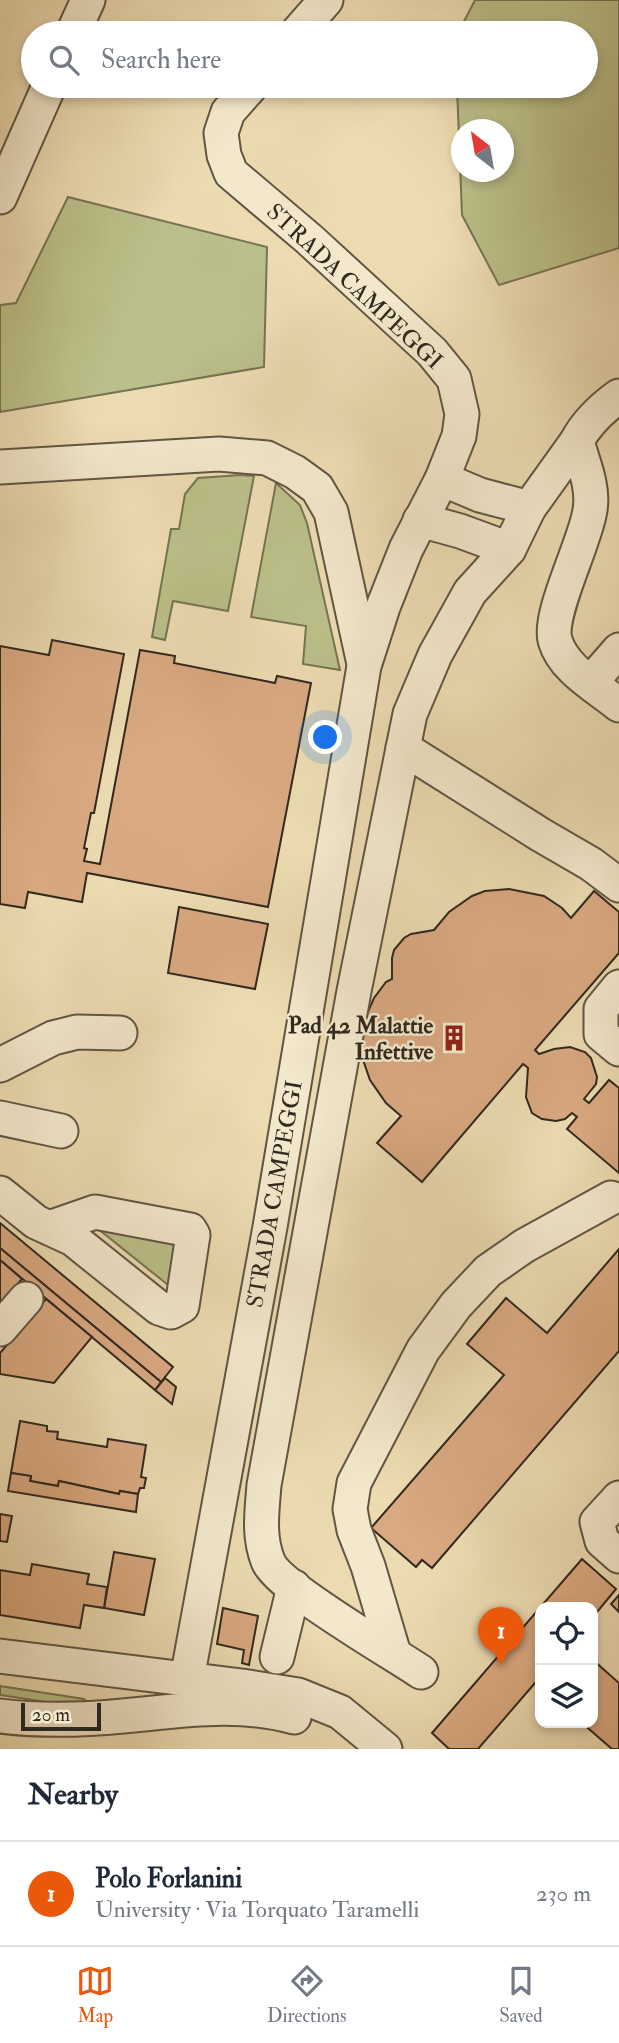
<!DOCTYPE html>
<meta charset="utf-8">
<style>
:root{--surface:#fff;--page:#f2f2f3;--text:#1f2937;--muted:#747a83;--line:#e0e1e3;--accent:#ea580c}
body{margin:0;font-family:"IM FELL Double Pica",serif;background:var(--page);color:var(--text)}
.controls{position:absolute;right:21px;bottom:21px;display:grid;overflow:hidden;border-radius:14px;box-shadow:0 4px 10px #0003}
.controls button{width:63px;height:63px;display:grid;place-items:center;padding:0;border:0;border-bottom:2px solid var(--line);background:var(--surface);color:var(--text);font:35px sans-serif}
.compass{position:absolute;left:451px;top:119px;width:63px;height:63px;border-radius:50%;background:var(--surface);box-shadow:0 4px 10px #0003;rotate:329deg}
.scale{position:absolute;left:21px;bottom:18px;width:80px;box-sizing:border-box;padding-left:7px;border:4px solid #31291e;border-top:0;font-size:19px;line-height:24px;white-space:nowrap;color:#31291e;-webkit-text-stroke:5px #f3e8cc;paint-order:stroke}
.you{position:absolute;left:326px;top:738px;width:24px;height:24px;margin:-18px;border:5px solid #fff;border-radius:50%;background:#1a73e8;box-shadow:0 0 0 10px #1a73e833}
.badge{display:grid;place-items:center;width:46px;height:46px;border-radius:50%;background:var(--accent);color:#fff;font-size:23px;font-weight:700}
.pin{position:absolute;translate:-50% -58px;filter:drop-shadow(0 2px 4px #0008)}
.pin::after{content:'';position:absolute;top:37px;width:24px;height:21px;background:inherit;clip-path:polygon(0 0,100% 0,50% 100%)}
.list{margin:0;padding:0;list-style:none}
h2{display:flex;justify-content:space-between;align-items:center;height:91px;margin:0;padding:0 28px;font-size:30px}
h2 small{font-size:23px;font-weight:400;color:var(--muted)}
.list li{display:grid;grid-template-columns:46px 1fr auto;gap:21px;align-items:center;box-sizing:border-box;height:105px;padding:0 28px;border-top:2px solid var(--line)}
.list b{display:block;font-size:26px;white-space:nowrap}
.list p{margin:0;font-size:23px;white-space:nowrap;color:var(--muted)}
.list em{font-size:23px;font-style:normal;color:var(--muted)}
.icon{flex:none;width:38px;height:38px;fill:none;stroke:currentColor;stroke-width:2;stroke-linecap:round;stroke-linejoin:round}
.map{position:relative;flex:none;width:619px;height:1749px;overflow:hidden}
.search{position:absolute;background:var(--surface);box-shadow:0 4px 10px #0003;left:21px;right:21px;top:21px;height:77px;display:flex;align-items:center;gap:18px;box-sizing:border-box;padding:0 24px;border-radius:38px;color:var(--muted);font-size:26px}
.sheet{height:196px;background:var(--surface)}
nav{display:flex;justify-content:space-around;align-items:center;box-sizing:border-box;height:98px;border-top:2px solid var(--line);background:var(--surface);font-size:19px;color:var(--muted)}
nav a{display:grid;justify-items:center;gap:4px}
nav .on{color:var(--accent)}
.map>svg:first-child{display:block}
.green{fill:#bbbf89;stroke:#767454;stroke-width:2;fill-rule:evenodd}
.building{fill:#d9a981;stroke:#31291e;stroke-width:2}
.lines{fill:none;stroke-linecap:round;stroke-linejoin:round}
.minor-casing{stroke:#605643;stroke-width:37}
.minor{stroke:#f3e8cc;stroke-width:33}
.labels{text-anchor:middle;stroke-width:5;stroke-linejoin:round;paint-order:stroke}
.street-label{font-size:23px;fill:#31291e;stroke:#f3e8cc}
.poi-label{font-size:23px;font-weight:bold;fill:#31291e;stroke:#f3e8cc;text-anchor:end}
</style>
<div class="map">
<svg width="619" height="1749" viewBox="0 0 619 1749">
<rect width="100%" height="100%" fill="#ecdbb1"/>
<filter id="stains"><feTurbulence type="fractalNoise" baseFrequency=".00286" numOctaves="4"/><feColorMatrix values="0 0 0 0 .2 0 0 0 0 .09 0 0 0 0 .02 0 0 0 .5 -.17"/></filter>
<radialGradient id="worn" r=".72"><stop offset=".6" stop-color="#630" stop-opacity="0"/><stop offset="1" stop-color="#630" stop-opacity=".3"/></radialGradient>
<g class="green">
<path d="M475,0H619V248L499,285L462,215L457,86H586V33H458ZM462,130H504V172H462Z"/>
<path d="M68,197L267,247L264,367L0,412V305L16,303Z"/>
<path d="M240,475L254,476L228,611L173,601L165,640L152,637L171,529H179L185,494L198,478Z"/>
<path d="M276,483L300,505L307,523L340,670L303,664L306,626L251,617Z"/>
<path d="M97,1228L182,1242L173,1289Z"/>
<path d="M0,1686L84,1699L89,1704L85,1708L0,1695Z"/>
</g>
<g class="building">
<path d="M52,640L124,654L94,813H91L84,848L87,849L84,861L100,864L140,650L175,656L174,663L275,683L277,676L311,683L268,907L87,873L82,902L28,892L25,908L0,904V646L49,655Z"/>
<path d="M509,889L544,896L562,908L571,918L594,891L619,912V953L535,1050L539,1054L554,1049L570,1047L585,1052L591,1058L597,1077L596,1084L584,1099L589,1103L609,1080L619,1088V1173L567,1129L577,1117L572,1113L565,1119L556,1121L542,1119L532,1113L526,1097L528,1068L523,1064L422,1182L377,1143L401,1116L386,1103L370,1080L362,1057L364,1021L374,998L386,982L392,979V958L394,950L404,938L411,934L434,930L449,912L472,896L485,891Z"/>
<path d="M179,907L268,924L255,989L168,973Z"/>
<path d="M0,1223L173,1367L161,1382L0,1248Z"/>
<path d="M0,1248L161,1382L155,1390L0,1260Z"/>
<path d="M619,1249V1351L432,1568L422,1560L416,1567L371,1528L504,1375L467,1344L506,1298L547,1333Z"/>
<path d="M0,1260L22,1279L0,1305Z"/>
<path d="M46,1299L92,1337L54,1383L0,1374V1353Z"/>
<path d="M165,1378L176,1387L172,1404L155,1390Z"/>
<path d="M20,1421L47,1426V1431L58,1432L57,1439L107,1447L108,1439L146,1445L141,1477L146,1478L144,1488H140L138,1494L120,1491L119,1494L59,1481L58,1486L30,1481L31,1476L11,1473Z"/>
<path d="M11,1473L31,1476L30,1481L58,1486L59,1481L119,1494L120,1491L138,1494L136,1512L8,1491Z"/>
<path d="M0,1514L12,1516L7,1542L0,1541Z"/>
<path d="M114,1552L155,1559L144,1615L104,1608Z"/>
<path d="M582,1559L616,1589L593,1617V1607H540V1687L535,1683L478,1749H449L432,1733Z"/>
<path d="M32,1564L89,1574L87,1584L107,1587L104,1608L84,1605L80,1628L0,1615V1570L30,1575Z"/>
<path d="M619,1595V1612L611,1604Z"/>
<path d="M223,1608L258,1616L249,1665L242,1663L244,1650L217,1644Z"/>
<path d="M593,1660L619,1683V1749H612L582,1723H593Z"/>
</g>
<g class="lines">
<g class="minor-casing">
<g id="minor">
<path d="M73,33L88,0"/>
<path d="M297,33L326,0"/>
<path d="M0,197L49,86"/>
<path d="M577,441C587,422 601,409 619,396"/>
<path d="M0,467L219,454L267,458L295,472L317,488L331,512L364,664"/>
<path d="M442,479L480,495L529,508"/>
<path d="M420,520L460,531L509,549"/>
<path d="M591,682L619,650"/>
<path d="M403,748L541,835L591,864L619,885"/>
<path d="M619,987L601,1009V1034L619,1049"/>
<path d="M0,1065L53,1038L77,1032L120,1033"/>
<path d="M0,1118L61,1131"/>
<path d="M0,1193L36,1222L73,1239L159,1308L171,1312L182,1306L193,1235L190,1230L95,1212L49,1228"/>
<path d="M0,1329L26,1299"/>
<path d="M619,1498L597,1522L602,1541L619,1556"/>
<path d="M394,1654L368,1566L354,1530L350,1509L354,1483L423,1350L456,1305L488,1271L524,1246L611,1198"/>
<path d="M0,1656L242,1686L298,1695L340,1712L385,1749"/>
<path d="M277,1657L294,1587"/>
<path d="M421,1672C393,1653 277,1586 268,1561C258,1536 262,1511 264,1485L354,991L410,714L435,655L470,592L509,549L529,508L577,441C583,463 594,487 590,510C586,541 548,613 555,640C563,669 597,687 619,705"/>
<path d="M187,1679L270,1227L364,666L383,607L406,549L442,479L459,436L462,414L454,379L432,352L309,239L231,173L224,155L221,133L228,112L251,86"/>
<path d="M0,1716C41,1721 82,1720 123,1716C179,1711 239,1701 294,1717"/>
</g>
</g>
<use href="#minor" class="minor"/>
</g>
<defs>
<g id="building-bare" transform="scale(2.1)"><path d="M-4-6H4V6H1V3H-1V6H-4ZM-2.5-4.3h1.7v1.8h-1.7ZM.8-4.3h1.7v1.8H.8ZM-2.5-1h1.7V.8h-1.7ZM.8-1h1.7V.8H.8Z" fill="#8f2418" stroke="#f3e8cc" stroke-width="2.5" paint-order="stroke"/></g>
</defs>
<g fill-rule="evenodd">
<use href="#building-bare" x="454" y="1038"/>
</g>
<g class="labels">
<g class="street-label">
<text transform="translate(355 286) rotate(43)" y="8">STRADA CAMPEGGI</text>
<text transform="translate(274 1194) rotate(-80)" y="8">STRADA CAMPEGGI</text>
</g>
<g class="poi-label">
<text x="433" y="1033">Pad 42 Malattie<tspan x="433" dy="26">Infettive</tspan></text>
</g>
</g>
<rect width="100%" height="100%" filter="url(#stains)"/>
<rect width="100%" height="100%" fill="url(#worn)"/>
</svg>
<div class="controls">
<button><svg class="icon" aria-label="locate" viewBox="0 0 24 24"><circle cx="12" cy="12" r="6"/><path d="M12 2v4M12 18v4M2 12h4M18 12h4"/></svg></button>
<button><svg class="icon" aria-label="layers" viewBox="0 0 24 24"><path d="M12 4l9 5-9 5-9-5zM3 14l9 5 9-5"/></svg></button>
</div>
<svg class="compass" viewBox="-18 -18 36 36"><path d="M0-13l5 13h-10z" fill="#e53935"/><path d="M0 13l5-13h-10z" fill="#747a83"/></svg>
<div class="scale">20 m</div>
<div class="you"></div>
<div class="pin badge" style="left:501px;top:1665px">1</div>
<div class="search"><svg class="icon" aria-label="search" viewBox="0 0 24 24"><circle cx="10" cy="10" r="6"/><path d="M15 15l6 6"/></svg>Search here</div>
</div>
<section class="sheet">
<h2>Nearby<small></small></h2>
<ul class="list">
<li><span class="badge">1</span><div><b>Polo Forlanini</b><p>University · Via Torquato Taramelli</p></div><em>230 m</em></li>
</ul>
</section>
<nav>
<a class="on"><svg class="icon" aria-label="map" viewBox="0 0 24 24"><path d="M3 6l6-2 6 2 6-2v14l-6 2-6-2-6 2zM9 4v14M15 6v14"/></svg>Map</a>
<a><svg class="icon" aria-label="directions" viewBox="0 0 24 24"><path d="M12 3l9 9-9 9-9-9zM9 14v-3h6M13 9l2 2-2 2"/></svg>Directions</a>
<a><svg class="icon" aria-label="saved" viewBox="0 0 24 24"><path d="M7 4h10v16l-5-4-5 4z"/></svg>Saved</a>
</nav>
